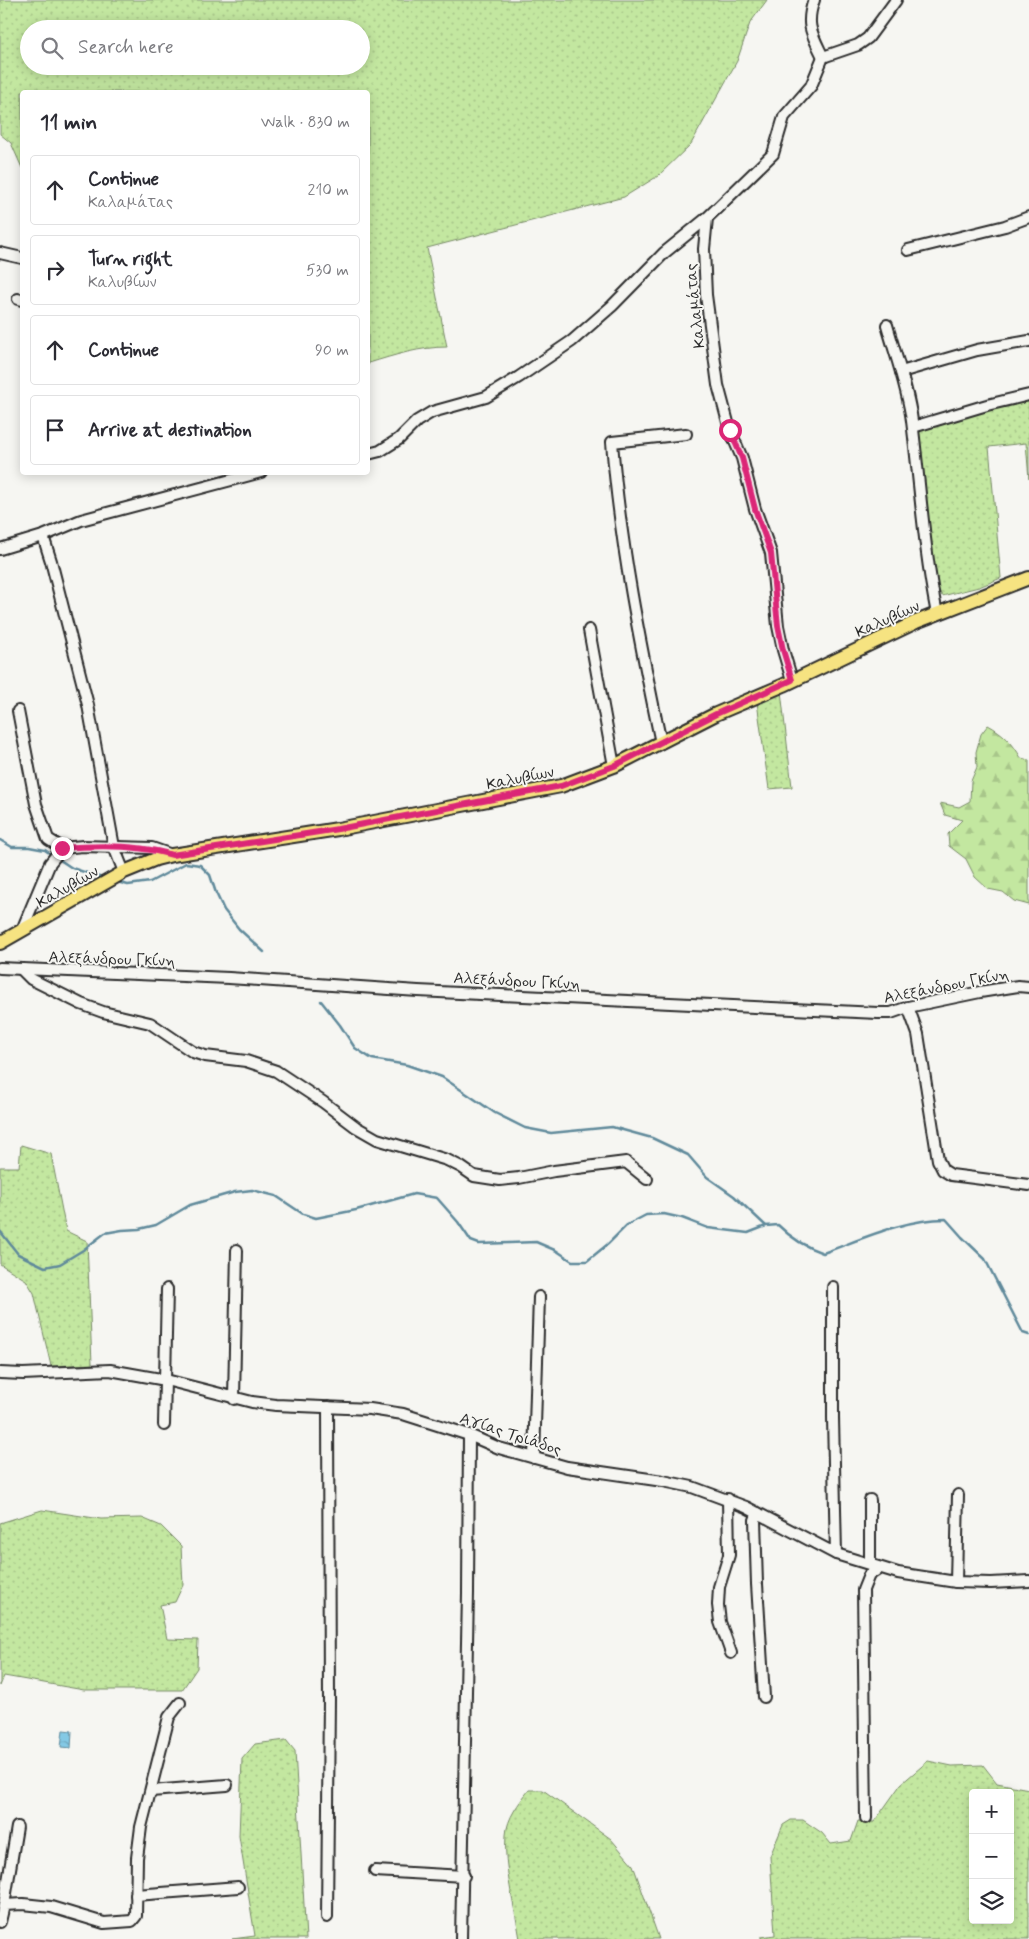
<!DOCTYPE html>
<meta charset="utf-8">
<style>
:root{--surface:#fff;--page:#f7f7f7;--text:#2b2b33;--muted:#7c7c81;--line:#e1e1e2}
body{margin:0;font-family:Mynerve,sans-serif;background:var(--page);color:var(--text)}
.controls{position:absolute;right:15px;bottom:15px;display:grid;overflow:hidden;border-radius:5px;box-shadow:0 2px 12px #0003}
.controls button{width:45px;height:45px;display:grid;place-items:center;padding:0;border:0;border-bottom:1px solid var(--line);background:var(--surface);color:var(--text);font:25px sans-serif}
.stop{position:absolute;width:15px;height:15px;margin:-11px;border:4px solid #db2777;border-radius:50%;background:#fff}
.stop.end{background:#db2777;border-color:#fff;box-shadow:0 1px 5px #0008}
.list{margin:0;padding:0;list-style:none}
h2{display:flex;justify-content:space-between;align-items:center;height:65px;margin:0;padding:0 20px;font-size:21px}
h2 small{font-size:16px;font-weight:400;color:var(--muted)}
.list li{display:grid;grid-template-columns:32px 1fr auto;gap:15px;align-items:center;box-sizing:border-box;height:70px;margin:0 10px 10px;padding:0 10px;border:1px solid var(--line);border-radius:5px}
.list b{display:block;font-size:19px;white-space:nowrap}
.list p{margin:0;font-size:16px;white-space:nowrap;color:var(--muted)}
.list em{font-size:16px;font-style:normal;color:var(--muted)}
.icon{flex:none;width:28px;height:28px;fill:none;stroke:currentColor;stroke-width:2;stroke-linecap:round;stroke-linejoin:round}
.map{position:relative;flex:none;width:1029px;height:1939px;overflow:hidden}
.search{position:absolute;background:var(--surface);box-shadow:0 2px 12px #0003;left:20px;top:20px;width:350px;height:55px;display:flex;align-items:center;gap:12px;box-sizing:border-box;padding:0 18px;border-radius:28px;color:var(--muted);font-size:19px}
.panel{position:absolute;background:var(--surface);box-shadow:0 2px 12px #0003;left:20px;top:90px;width:350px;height:385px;border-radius:5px}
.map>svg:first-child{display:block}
.grass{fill:url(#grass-dots);stroke:#778966;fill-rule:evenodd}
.forest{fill:url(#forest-firs);stroke:#778966}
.water{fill:url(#water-waves);stroke:#608a9b}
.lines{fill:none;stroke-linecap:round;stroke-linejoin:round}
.stream{stroke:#608a9b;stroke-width:2.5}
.minor-casing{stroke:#2b2b2b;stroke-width:14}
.major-casing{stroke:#2b2b2b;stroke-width:16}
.minor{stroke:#f6f6f2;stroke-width:10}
.major{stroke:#f6e381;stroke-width:12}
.route{stroke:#db2777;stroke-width:6}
.labels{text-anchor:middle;stroke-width:4;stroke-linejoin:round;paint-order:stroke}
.street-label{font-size:16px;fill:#2b2b2b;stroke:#f6f6f2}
</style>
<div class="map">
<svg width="1029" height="1939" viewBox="0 0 1029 1939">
<defs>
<pattern id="grass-dots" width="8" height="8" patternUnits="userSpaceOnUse" patternTransform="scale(1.25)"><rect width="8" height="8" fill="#c3e7a0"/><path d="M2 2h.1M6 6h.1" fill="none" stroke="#a8c68a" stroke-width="1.8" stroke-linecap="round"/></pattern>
<pattern id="forest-firs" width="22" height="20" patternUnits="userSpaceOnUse" patternTransform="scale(1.25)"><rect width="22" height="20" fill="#c3e7a0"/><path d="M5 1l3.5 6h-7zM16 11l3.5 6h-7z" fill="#a8c68a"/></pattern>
<pattern id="water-waves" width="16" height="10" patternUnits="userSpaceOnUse" patternTransform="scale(1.25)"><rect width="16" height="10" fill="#84c9e5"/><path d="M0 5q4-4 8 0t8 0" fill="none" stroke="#6ca3ba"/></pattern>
</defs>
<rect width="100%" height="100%" fill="#f6f6f2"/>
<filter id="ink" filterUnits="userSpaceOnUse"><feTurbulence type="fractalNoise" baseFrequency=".02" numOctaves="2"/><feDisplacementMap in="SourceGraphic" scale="10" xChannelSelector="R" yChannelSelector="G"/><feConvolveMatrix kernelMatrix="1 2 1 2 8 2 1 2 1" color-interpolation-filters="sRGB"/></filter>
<g filter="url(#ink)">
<g class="grass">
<path d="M0,0H767L750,23L737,61L691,144L658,176L624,197L427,248L447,347C420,347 395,355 369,363L368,365V92H22V168L11,143L0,134ZM29,29H361V66H29Z"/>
<path d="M1029,400V479L1026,443L989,447L1001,578L979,587L942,596L933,579L914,430Z"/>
<path d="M781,691L792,787L769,789L757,702Z"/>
<path d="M21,1145L51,1154L66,1231L87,1241L92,1364L51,1366L34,1293L26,1280L0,1264V1167H19Z"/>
<path d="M42,1510L101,1519L142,1518L161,1526L181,1546L183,1585L175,1602L160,1605L167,1639L198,1640L197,1668L182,1690H84L4,1676L0,1686V1523Z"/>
<path d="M286,1740L295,1751L306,1939H232L255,1936L239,1836L242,1759L255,1744Z"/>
<path d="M928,1761L952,1766L983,1765L997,1783L1029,1789V1939H761V1937L775,1935L770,1856L783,1825L791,1820H803L822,1833L831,1844L851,1841L858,1821L874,1822L901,1784ZM973,1793H1010V1920H973Z"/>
<path d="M529,1790H543L611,1839L633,1865L659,1939H520C515,1908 503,1865 506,1835C507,1818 519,1803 529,1790Z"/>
</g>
<path class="forest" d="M988,725C1003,733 1013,743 1021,758L1029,760V905L1014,901L1003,892L988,889L975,877L966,859L949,846L948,834L962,820L945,815L940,803L959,807L970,801L971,781L977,767L976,752L981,734Z"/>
<path class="water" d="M63,1730L72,1731L71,1748L61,1747Z"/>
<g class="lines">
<g class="stream">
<path d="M0,840L12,847H29L45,850L52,855"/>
<path d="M57,858L72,868L102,878"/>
<path d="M117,882L128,885L150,882L186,863L200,865L210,875L216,893L224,910L239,929L264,952"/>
<path d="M321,1001L340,1025L355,1048L372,1059L407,1065L442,1077L495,1113L525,1128L551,1133L612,1127L652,1138L688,1155L707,1177L734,1196L766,1226"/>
<path d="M0,1231L18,1254L45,1267L60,1264L83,1250L105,1233L122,1230L139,1229L156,1225L190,1205L235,1192L252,1190L276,1196L303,1214L316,1218L356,1210L414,1194L437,1198L458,1222L471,1241L479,1244L536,1242L557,1251L572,1261H587L608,1244L627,1225L646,1215L664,1214L682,1218L708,1228L748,1233L766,1226L778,1225C791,1238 805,1247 823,1253C862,1239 904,1219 946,1219L962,1237L985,1259L1023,1333L1029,1335"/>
</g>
<g class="minor-casing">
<g id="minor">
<path d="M814,0C805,25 812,34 823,57"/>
<path d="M908,250L1005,226L1029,217"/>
<path d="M0,253L22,258"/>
<path d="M18,299L22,300"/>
<path d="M887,325C896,357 908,389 912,421C920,486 924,550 937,614"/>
<path d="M901,372L977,350L1029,341"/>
<path d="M913,427L987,405L1029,395"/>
<path d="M368,454L380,451L399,439L417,421L432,412L486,397L519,377L572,341L612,306L664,253L707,218"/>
<path d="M43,536L51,561L88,705L114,847L124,872"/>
<path d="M0,549L43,536L81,520L261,472"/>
<path d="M589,630L614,766"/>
<path d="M792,680L783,650L778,626L771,553L755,509L742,458L730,430L718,385L706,295L704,249L707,218L773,154L784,117L811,86L823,57L858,45L868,38L896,0"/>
<path d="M18,711L36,804L48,839L62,848L83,846L152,848L172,855"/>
<path d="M661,743C640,643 620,544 612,442L686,434"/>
<path d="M22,930L50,863L62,848"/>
<path d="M0,968L229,978L418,991L878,1013H891L908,1007L980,992L1018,986L1029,987"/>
<path d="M22,970L31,979L81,1004L103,1012L150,1023L193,1052L205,1056L246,1061L276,1071L323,1102L356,1127L377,1139L447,1160L461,1167L474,1176L500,1180L519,1178L554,1171L626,1162L647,1179"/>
<path d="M908,1007L918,1034L938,1160L943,1170L951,1175L1029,1185"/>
<path d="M833,1287V1418L836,1554"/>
<path d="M0,1373L23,1374L110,1370L166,1380L252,1402L276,1405L370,1409L403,1414L469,1435L499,1448L567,1467L663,1481L692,1487L746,1507L836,1554L898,1573L956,1582L991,1583L1029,1581"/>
<path d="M234,1399L237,1250"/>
<path d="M164,1425L167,1289"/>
<path d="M534,1458L539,1297"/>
<path d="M728,1499L729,1555L719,1587L718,1605L720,1622L731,1653"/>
<path d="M870,1500V1564"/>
<path d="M758,1513L755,1520L757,1584L764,1697"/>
<path d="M956,1582L958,1495"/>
<path d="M151,1791L227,1785"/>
<path d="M866,1818L863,1590L869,1575L880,1568"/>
<path d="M375,1871L464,1876"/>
<path d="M136,1895L238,1887"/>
<path d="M4,1905L17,1827"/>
<path d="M327,1917L329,1699L328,1407"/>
<path d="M0,1922L4,1905L23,1904L51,1907L104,1923L132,1921L136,1916L137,1858L141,1827L169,1717L180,1703"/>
<path d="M461,1939L468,1593L469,1435"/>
</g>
</g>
<g class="major-casing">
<path id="major" d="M0,943L124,872L156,859L172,855L338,829L561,786L614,766L716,714L784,685L916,622L1029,578"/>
</g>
<use href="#minor" class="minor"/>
<use href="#major" class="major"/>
</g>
</g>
<g class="lines" filter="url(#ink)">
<path class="route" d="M62,848C98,845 138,844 172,855L338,829L561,786L614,766L716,714L792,680L783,650L778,626L771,553L755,509L742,458L730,430"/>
</g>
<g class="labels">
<g class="street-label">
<text transform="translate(694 306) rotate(-96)" y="6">Καλαμάτας</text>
<text transform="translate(887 618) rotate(-24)" y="6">Καλυβίων</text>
<text transform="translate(520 777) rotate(-11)" y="6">Καλυβίων</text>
<text transform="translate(67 886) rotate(-30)" y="6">Καλυβίων</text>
<text transform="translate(112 958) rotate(2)" y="6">Αλεξάνδρου Γκίνη</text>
<text transform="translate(517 980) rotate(3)" y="6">Αλεξάνδρου Γκίνη</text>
<text transform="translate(946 985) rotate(-11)" y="6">Αλεξάνδρου Γκίνη</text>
<text transform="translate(511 1433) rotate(18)" y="6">Αγίας Τριάδος</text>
</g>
</g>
</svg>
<div class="controls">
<button>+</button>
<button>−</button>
<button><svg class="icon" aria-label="layers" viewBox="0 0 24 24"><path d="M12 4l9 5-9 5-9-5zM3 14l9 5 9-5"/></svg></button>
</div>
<div class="stop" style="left:730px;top:430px"></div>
<div class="stop end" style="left:62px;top:848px"></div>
<div class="search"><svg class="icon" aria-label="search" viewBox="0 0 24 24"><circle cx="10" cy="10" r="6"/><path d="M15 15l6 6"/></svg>Search here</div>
<section class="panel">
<h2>11 min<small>Walk · 830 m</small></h2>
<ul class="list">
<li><svg class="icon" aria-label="ahead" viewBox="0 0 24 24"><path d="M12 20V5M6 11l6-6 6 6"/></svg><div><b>Continue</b><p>Καλαμάτας</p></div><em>210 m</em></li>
<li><svg class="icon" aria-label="right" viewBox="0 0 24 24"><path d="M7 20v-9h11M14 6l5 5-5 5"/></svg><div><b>Turn right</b><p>Καλυβίων</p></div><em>530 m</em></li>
<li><svg class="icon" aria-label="ahead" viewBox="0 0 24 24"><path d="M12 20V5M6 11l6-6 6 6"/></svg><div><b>Continue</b></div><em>90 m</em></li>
<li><svg class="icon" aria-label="arrive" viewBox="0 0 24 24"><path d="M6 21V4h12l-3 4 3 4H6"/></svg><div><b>Arrive at destination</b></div></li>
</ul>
</section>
</div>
